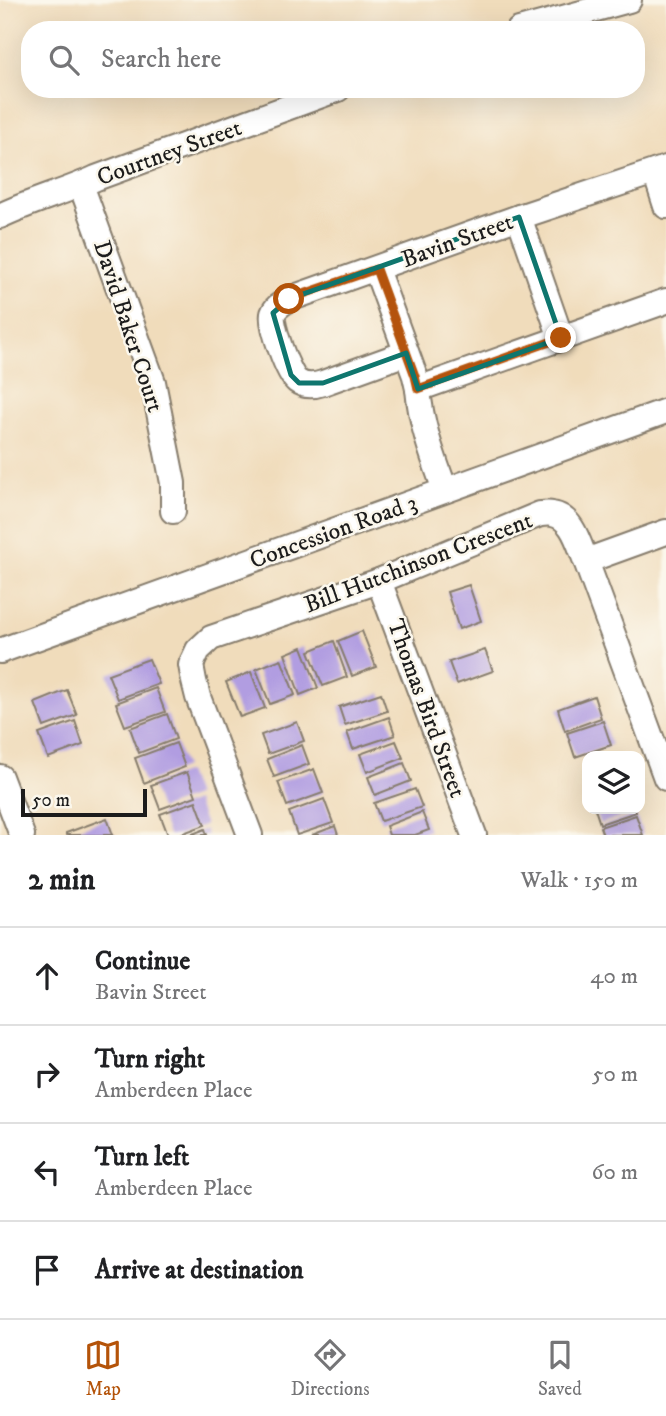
<!DOCTYPE html>
<meta charset="utf-8">
<style>
:root{--surface:#fff;--page:#f2f2f2;--text:#202124;--muted:#757577;--line:#e0e0e0;--accent:#b45309}
body{margin:0;font-family:"IM FELL DW Pica",serif;background:var(--page);color:var(--text)}
.controls{position:absolute;right:21px;bottom:21px;display:grid;overflow:hidden;border-radius:14px;box-shadow:0 7px 28px #0002}
.controls button{width:63px;height:63px;display:grid;place-items:center;padding:0;border:0;border-bottom:2px solid var(--line);background:var(--surface);color:var(--text);font:35px sans-serif}
.scale{position:absolute;left:21px;bottom:18px;width:126px;box-sizing:border-box;padding-left:7px;border:4px solid #1c1c1c;border-top:0;font-size:19px;line-height:24px;white-space:nowrap;color:#1c1c1c;-webkit-text-stroke:5px #fbf7ec;paint-order:stroke}
.stop{position:absolute;width:21px;height:21px;margin:-16px;border:5px solid #b45309;border-radius:50%;background:#fff}
.stop.end{background:#b45309;border-color:#fff;box-shadow:0 2px 7px #0008}
.list{margin:0;padding:0;list-style:none}
h2{display:flex;justify-content:space-between;align-items:center;height:91px;margin:0;padding:0 28px;font-size:30px}
h2 small{font-size:23px;font-weight:400;color:var(--muted)}
.list li{display:grid;grid-template-columns:46px 1fr auto;gap:21px;align-items:center;box-sizing:border-box;height:98px;padding:0 28px;border-top:2px solid var(--line)}
.list b{display:block;font-size:26px;white-space:nowrap}
.list p{margin:0;font-size:23px;white-space:nowrap;color:var(--muted)}
.list em{font-size:23px;font-style:normal;color:var(--muted)}
.icon{flex:none;width:38px;height:38px;fill:none;stroke:currentColor;stroke-width:2;stroke-linecap:round;stroke-linejoin:round}
.map{position:relative;flex:none;width:666px;height:835px;overflow:hidden}
.search{position:absolute;background:var(--surface);box-shadow:0 7px 28px #0002;left:21px;right:21px;top:21px;height:77px;display:flex;align-items:center;gap:18px;box-sizing:border-box;padding:0 24px;border-radius:28px;color:var(--muted);font-size:26px}
.sheet{height:483px;background:var(--surface)}
nav{display:flex;justify-content:space-around;align-items:center;box-sizing:border-box;height:98px;border-top:2px solid var(--line);background:var(--surface);font-size:19px;color:var(--muted)}
nav a{display:grid;justify-items:center;gap:4px}
nav .on{color:var(--accent)}
.map>svg:first-child{display:block}
.building{fill:#b19de1}
.lines{fill:none;stroke-linecap:round;stroke-linejoin:round}
.minor-casing{stroke:#867c6c;stroke-width:28}
.minor{stroke:#fff;stroke-width:24}
.route{stroke:#b45309;stroke-width:9}
.marked{fill:none;stroke:#0f766e;stroke-width:5;stroke-linejoin:round}
.labels{text-anchor:middle;stroke-width:5;stroke-linejoin:round;paint-order:stroke}
.street-label{font-size:24px;fill:#1c1c1c;stroke:#fbf7ec}
</style>
<div class="map">
<svg width="666" height="835" viewBox="0 0 666 835">
<rect width="100%" height="100%" fill="#fbf7ec"/>
<filter id="ink" filterUnits="userSpaceOnUse"><feTurbulence type="fractalNoise" baseFrequency=".0143" numOctaves="2"/><feDisplacementMap in="SourceGraphic" scale="14" xChannelSelector="R" yChannelSelector="G"/><feConvolveMatrix kernelMatrix="1 2 1 2 8 2 1 2 1" color-interpolation-filters="sRGB"/></filter>
<filter id="wash" filterUnits="userSpaceOnUse"><feTurbulence type="fractalNoise" baseFrequency=".00686" numOctaves="4" result="noise"/><feDisplacementMap in="SourceGraphic" scale="28" xChannelSelector="R" yChannelSelector="G"/><feGaussianBlur stdDeviation="1.57" result="paint"/><feColorMatrix in="noise" values="0 0 0 0 0 0 0 0 0 0 0 0 0 0 0 0 0 1.4 0 .05"/><feComposite in="paint" operator="in"/></filter>
<g filter="url(#wash)">
<rect width="100%" height="100%" fill="#f0dcbb"/>
<g id="blocks">
<g class="building">
<path d="M469,585L481,621L459,629L447,592Z"/>
<path d="M362,631L376,667L352,676L338,641Z"/>
<path d="M334,641L347,677L323,686L309,651Z"/>
<path d="M302,647L318,688L300,695L285,654Z"/>
<path d="M485,650L493,671L457,684L449,662Z"/>
<path d="M149,659L159,684L118,699L108,674Z"/>
<path d="M281,659L295,695L270,704L256,669Z"/>
<path d="M251,672L265,708L240,717L226,682Z"/>
<path d="M156,688L165,712L125,726L116,703Z"/>
<path d="M67,690L77,715L44,727L35,703Z"/>
<path d="M381,693L387,711L345,725L339,707Z"/>
<path d="M594,696L601,718L565,731L558,709Z"/>
<path d="M167,714L176,739L139,753L130,728Z"/>
<path d="M389,717L395,735L353,749L347,732Z"/>
<path d="M75,721L83,745L48,758L39,734Z"/>
<path d="M603,721L611,745L575,757L567,733Z"/>
<path d="M297,722L304,741L268,754L261,735Z"/>
<path d="M396,741L403,758L367,772L360,754Z"/>
<path d="M176,743L185,767L144,783L135,758Z"/>
<path d="M302,745L309,764L274,777L267,759Z"/>
<path d="M404,763L411,781L375,795L368,777Z"/>
<path d="M314,769L323,793L287,806L278,782Z"/>
<path d="M187,772L196,796L160,809L151,785Z"/>
<path d="M415,789L422,807L381,821L374,803Z"/>
<path d="M324,799L333,823L297,835L289,812Z"/>
<path d="M196,801L205,825L178,835H168L160,814Z"/>
<path d="M595,809H635L636,812L600,824Z"/>
<path d="M422,812L429,830L415,835H389L386,826Z"/>
<path d="M636,815L643,835H603L600,827Z"/>
<path d="M107,818L113,835H66V833Z"/>
<path d="M335,826L338,835H312Z"/>
<path d="M205,829L207,835H190Z"/>
</g>
</g>
</g>
<g filter="url(#ink)">
<use href="#blocks" fill-opacity="0" stroke="#867c6c" stroke-width="2"/>
<g class="lines">
<g class="minor-casing">
<g id="minor">
<path d="M519,30L629,0"/>
<path d="M655,172L666,206"/>
<path d="M81,185L153,382L173,483V511"/>
<path d="M0,216C31,201 65,192 96,178L338,89"/>
<path d="M519,217L561,338"/>
<path d="M376,269L415,376L418,389"/>
<path d="M406,353L323,383C314,386 305,387 297,381C288,374 270,324 273,314C276,306 283,303 289,299L519,217L666,168"/>
<path d="M445,490C433,457 421,425 418,389L666,301"/>
<path d="M586,561L666,532"/>
<path d="M379,581L474,835"/>
<path d="M0,651L666,411"/>
<path d="M0,777L22,835"/>
<path d="M250,835L198,697L194,681L191,665L198,650L211,638L379,581L540,514C544,514 548,513 552,514C573,517 579,545 586,561L666,778"/>
</g>
</g>
<use href="#minor" class="minor"/>
</g>
</g>
<g class="lines" filter="url(#ink)">
<path class="route" d="M289,299L376,269L415,376L418,389L561,338"/>
</g>
<path class="marked" d="M519,217L561,338L418,389L406,353L323,383H299L291,375L273,313L289,299Z"/>
<g class="labels">
<g class="street-label">
<text transform="translate(169 152) rotate(-20)" y="8">Courtney Street</text>
<text transform="translate(457 240) rotate(-20)" y="8">Bavin Street</text>
<text transform="translate(129 326) rotate(72)" y="8">David Baker Court</text>
<text transform="translate(333 531) rotate(-20)" y="8">Concession Road 3</text>
<text transform="translate(418 562) rotate(-21)" y="8">Bill Hutchinson Crescent</text>
<text transform="translate(427 708) rotate(70)" y="8">Thomas Bird Street</text>
</g>
</g>
</svg>
<div class="controls">
<button><svg class="icon" aria-label="layers" viewBox="0 0 24 24"><path d="M12 4l9 5-9 5-9-5zM3 14l9 5 9-5"/></svg></button>
</div>
<div class="scale">50 m</div>
<div class="stop" style="left:289px;top:299px"></div>
<div class="stop end" style="left:561px;top:338px"></div>
<div class="search"><svg class="icon" aria-label="search" viewBox="0 0 24 24"><circle cx="10" cy="10" r="6"/><path d="M15 15l6 6"/></svg>Search here</div>
</div>
<section class="sheet">
<h2>2 min<small>Walk · 150 m</small></h2>
<ul class="list">
<li><svg class="icon" aria-label="ahead" viewBox="0 0 24 24"><path d="M12 20V5M6 11l6-6 6 6"/></svg><div><b>Continue</b><p>Bavin Street</p></div><em>40 m</em></li>
<li><svg class="icon" aria-label="right" viewBox="0 0 24 24"><path d="M7 20v-9h11M14 6l5 5-5 5"/></svg><div><b>Turn right</b><p>Amberdeen Place</p></div><em>50 m</em></li>
<li><svg class="icon" aria-label="left" viewBox="0 0 24 24"><path d="M17 20v-9H6M10 6l-5 5 5 5"/></svg><div><b>Turn left</b><p>Amberdeen Place</p></div><em>60 m</em></li>
<li><svg class="icon" aria-label="arrive" viewBox="0 0 24 24"><path d="M6 21V4h12l-3 4 3 4H6"/></svg><div><b>Arrive at destination</b></div></li>
</ul>
</section>
<nav>
<a class="on"><svg class="icon" aria-label="map" viewBox="0 0 24 24"><path d="M3 6l6-2 6 2 6-2v14l-6 2-6-2-6 2zM9 4v14M15 6v14"/></svg>Map</a>
<a><svg class="icon" aria-label="directions" viewBox="0 0 24 24"><path d="M12 3l9 9-9 9-9-9zM9 14v-3h6M13 9l2 2-2 2"/></svg>Directions</a>
<a><svg class="icon" aria-label="saved" viewBox="0 0 24 24"><path d="M7 4h10v16l-5-4-5 4z"/></svg>Saved</a>
</nav>
